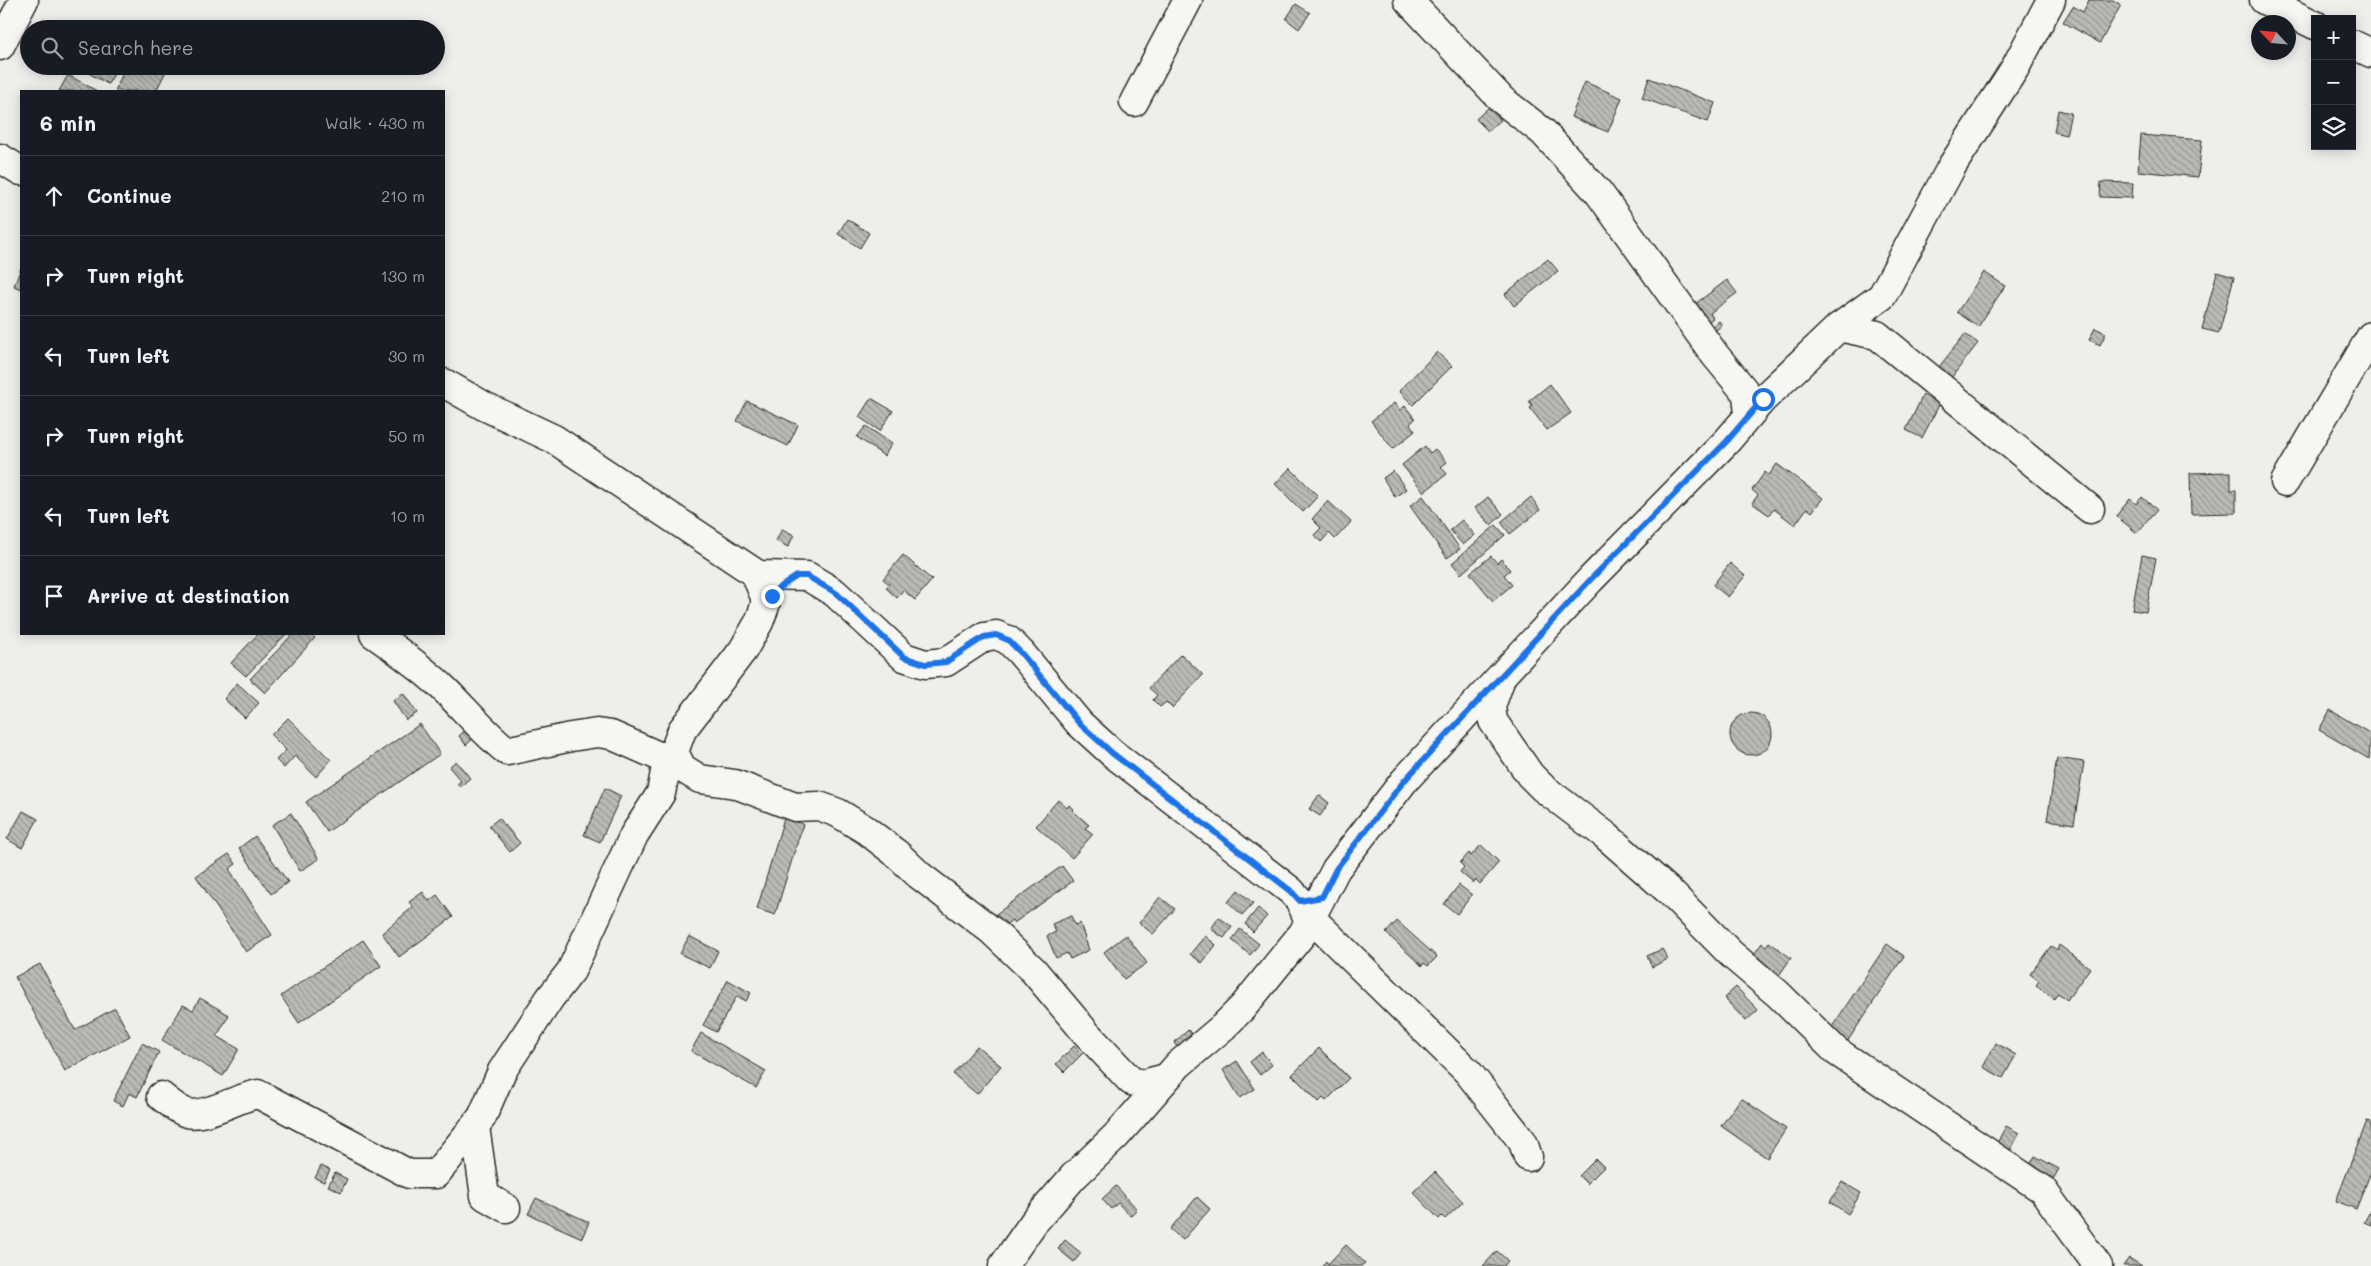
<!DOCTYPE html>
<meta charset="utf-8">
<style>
:root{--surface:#171b24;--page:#242831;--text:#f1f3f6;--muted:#9ea1a6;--line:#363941}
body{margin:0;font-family:Mali,sans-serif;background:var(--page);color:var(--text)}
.controls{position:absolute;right:15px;top:15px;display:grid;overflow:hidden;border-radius:0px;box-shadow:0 2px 12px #0003}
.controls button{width:45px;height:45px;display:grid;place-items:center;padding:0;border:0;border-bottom:1px solid var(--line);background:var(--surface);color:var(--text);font:25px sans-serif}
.compass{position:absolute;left:2251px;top:15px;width:45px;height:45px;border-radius:50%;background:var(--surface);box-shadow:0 2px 12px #0003;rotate:296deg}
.stop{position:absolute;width:15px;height:15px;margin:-11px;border:4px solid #1a73e8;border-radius:50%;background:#fff}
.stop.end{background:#1a73e8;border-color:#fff;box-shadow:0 1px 5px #0008}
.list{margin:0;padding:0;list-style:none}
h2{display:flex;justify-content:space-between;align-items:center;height:65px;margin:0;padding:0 20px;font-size:21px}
h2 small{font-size:16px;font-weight:400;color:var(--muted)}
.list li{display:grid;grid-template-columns:32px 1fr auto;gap:15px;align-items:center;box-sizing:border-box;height:80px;padding:0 20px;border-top:1px solid var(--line)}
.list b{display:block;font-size:19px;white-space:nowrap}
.list em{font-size:16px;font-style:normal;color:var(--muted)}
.icon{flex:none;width:28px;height:28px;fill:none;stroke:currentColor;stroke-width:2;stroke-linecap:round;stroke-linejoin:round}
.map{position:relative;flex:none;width:2371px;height:1266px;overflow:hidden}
.search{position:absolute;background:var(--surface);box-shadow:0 2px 12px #0003;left:20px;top:20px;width:425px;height:55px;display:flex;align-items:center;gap:12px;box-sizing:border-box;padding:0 18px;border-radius:28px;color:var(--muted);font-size:19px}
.panel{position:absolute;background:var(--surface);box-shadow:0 2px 12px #0003;left:20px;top:90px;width:425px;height:545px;border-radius:0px}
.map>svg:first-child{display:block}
.building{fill:url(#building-back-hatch);stroke:#2b2b2b}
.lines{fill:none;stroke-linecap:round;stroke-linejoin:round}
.minor-casing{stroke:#2b2b2b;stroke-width:31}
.minor{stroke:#f6f6f2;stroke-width:28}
.route{stroke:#1a73e8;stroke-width:6}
</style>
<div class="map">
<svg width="2371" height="1266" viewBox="0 0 2371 1266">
<defs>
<pattern id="building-back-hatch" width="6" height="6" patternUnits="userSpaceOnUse" patternTransform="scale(1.25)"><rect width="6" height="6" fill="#babab7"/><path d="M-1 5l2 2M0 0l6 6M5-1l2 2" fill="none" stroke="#979795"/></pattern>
</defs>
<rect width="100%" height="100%" fill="#eeeeea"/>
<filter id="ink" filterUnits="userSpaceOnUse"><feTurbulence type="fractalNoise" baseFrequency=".02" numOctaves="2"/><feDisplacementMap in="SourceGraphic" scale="10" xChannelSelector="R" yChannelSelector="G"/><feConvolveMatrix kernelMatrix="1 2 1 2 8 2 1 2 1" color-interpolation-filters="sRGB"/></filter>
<g filter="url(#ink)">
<g class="building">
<path d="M2089,0H2113L2121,5L2100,43L2063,22L2073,6L2083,12Z"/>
<path d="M1296,4L1310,13L1299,29L1286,19Z"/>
<path d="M76,66H105L115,72L108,84Z"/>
<path d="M126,66H155L166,71L156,91H115Z"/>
<path d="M68,75L97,91H59Z"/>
<path d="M1649,78L1715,103L1708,122L1642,98Z"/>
<path d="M1585,82L1622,98L1608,132L1571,117Z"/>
<path d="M1489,107L1501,120L1488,131L1476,119Z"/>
<path d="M2058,110L2071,113L2066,135L2054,132Z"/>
<path d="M2141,135L2202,140L2198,177L2138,171Z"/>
<path d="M2101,182L2133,183L2132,198L2100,197Z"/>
<path d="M847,219L869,233L860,248L838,234Z"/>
<path d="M1548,259L1558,271L1514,306L1505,294Z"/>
<path d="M21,268V289L14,286Z"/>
<path d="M1984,272L2005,286L1978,327L1957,312Z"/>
<path d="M2217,272L2234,277L2219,333L2202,329Z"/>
<path d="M1727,280L1737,293L1710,313L1713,318L1708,322L1695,304Z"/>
<path d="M1719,321L1722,325L1714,332L1708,330Z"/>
<path d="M2095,328L2106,333L2100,345L2089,340Z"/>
<path d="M1965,334L1978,343L1948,382L1935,372Z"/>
<path d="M1437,352L1452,366L1413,405L1399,391Z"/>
<path d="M1550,384L1571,413L1547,430L1530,408L1533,406L1529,401Z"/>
<path d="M1923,395L1940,403L1922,438L1906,430Z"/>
<path d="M871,398L893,411L880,431L859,417Z"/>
<path d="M747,401L798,425L788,446L737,421Z"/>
<path d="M1394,403L1400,410L1405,406L1415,419L1410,424L1415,431L1393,449L1371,421Z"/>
<path d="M866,426L892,444L884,456L857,437Z"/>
<path d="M1425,446L1430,453L1435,449L1447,462L1441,467L1447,474L1424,492L1402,465Z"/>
<path d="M1777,464L1823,498L1812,512L1807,508L1795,525L1774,509L1769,515L1752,503L1758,495L1752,490L1765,472L1769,475Z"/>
<path d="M1290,468L1318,496L1303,512L1275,484Z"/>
<path d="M1393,471L1406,489L1395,497L1383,478Z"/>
<path d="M2231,472V490H2236V513L2191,514L2190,473Z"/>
<path d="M1423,496L1460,549L1447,558L1410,506Z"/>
<path d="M1488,497L1503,514L1491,525L1475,508Z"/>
<path d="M1531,497L1540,510L1510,534L1501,522Z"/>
<path d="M2142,497L2157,510L2137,533L2116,516L2130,499L2136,504Z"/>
<path d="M1328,501L1351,522L1335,539L1329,533L1321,542L1314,535L1321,528L1312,519Z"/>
<path d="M1462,520L1475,535L1463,545L1450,530Z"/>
<path d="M1496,525L1505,535L1461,574L1452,563Z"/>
<path d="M782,529L794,535L788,547L776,541Z"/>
<path d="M903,555L932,580L915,600L903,590L897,598L886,588L889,584L883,579Z"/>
<path d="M2142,555L2156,558L2146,612L2132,610Z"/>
<path d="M1491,556L1497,563L1501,559L1510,570L1504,575L1512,585L1493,601L1470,573Z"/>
<path d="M1730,563L1745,576L1728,597L1713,585Z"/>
<path d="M258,634H286L246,676L231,663Z"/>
<path d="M293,634H310L315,638L265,693L250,679Z"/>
<path d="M1181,654L1203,675L1172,708L1166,702L1160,707L1153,700L1157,695L1149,688Z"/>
<path d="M237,683L259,703L245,718L224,699Z"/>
<path d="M403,693L417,713L406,720L393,701Z"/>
<path d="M2330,710L2371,734L2369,759L2319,730Z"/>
<circle cx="1751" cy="734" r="21"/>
<path d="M288,718L331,760L316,777L295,756L284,768L276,760L286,750L271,735Z"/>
<path d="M420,724L440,754L327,832L306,802Z"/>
<path d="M468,728L475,737L466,745L459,736Z"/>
<path d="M2057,758L2084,762L2074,824L2047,820Z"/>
<path d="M456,761L470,778L460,787L457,784L461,781L449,767Z"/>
<path d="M605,788L621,796L600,842L584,835Z"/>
<path d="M1319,795L1329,803L1320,816L1309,809Z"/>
<path d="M1058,800L1067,808L1069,805L1074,809L1072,810L1089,825L1085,828L1093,834L1072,858L1036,826Z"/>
<path d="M23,811L38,819L22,848L7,839Z"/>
<path d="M291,813L319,859L300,871L272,825Z"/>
<path d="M499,818L520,843L510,852L489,826Z"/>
<path d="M784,818L803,824L775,915L757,909Z"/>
<path d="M255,836L288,882L271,894L239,848Z"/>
<path d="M1481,845L1499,862L1480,884L1476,880L1473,883L1460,872L1464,867L1460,863L1469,853L1471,856Z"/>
<path d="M229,854L236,864L229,869L272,935L246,952L196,876Z"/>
<path d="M1062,866L1073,881L1014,923L1012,920L1004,926L996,914Z"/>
<path d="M1459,885L1472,895L1457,914L1444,904Z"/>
<path d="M1238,890L1253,903L1242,915L1228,902Z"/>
<path d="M423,892L429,901L437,895L453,917L399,957L382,933L413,907L409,902Z"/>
<path d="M1160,897L1175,909L1153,934L1139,923Z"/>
<path d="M1258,908L1267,916L1253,932L1245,924Z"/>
<path d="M1071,916L1075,925L1080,923L1089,950L1070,959L1067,953L1056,958L1047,936L1056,932L1052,924Z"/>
<path d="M1219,917L1232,927L1224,938L1211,929Z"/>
<path d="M1397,921L1437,957L1428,966L1424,963L1422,966L1386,933Z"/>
<path d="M1240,929L1259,944L1250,955L1232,940Z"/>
<path d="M1126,935L1147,963L1124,979L1104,952Z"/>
<path d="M689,936L718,951L710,968L680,954Z"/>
<path d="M1205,936L1216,945L1202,963L1190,954Z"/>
<path d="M363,940L381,966L299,1023L281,996Z"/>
<path d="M1769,942L1791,958L1775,981L1748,963L1762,943L1766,946Z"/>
<path d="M1887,944L1904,956L1847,1042L1830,1030Z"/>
<path d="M2059,945L2090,968L2067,1000L2058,993L2054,999L2036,985L2039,981L2030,974L2051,946L2057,950Z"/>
<path d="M1662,949L1668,959L1652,967L1647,956Z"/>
<path d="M40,964L75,1030L115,1008L130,1036L65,1071L15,977Z"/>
<path d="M728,980L751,993L746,1001L737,996L716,1032L703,1025Z"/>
<path d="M1736,987L1758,1010L1746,1021L1724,998Z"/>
<path d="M200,998L229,1015L217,1036L239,1049L223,1076L162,1040L183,1005L193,1010Z"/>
<path d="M1188,1030L1195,1038L1180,1050L1174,1043Z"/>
<path d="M701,1033L766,1071L756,1088L691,1051Z"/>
<path d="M142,1043L159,1052L137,1097L129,1093L123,1106L113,1101Z"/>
<path d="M1996,1043L2016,1055L2003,1078L1983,1067Z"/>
<path d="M977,1046L1001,1066L977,1094L953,1074Z"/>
<path d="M1074,1046L1082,1054L1064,1072L1056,1064Z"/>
<path d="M1319,1048L1349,1078L1326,1101L1323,1098L1319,1102L1292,1075Z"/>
<path d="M1262,1052L1272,1065L1260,1075L1250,1062Z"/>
<path d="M1237,1061L1255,1089L1240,1098L1223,1070Z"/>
<path d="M1741,1098L1786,1129L1767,1158L1721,1126Z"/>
<path d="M2367,1121L2371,1122V1172L2356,1209L2336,1201Z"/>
<path d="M2006,1126L2019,1133L2009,1153L1996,1145Z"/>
<path d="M2035,1156L2059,1169L2052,1181L2028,1168Z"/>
<path d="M1596,1159L1604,1167L1587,1184L1579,1176Z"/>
<path d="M321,1166L330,1170L324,1182L315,1178Z"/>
<path d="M1435,1172L1463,1202L1445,1219L1442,1216L1439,1219L1413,1192Z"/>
<path d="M335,1173L347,1179L341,1192L328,1186Z"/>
<path d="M1842,1182L1861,1193L1848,1214L1830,1202Z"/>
<path d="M1116,1186L1137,1209L1130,1216L1118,1203L1111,1209L1102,1199Z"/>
<path d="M1197,1197L1210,1209L1183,1240L1170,1229Z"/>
<path d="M536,1198L589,1222L582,1238L528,1214Z"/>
<path d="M2371,1210V1225L2364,1222Z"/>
<path d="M1065,1240L1081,1253L1074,1262L1058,1249Z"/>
<path d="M1346,1245L1365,1263L1361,1266H1322L1326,1261L1328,1264Z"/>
<path d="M1497,1251L1508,1261L1504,1266H1483Z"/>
<path d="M2129,1258L2142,1266H2123Z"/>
</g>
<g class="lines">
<g class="minor-casing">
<g id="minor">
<path d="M1408,0L1502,100L1543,132L1599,193L1715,355L1747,394L1749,415"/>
<path d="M2264,0L2315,25"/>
<path d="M2352,44L2371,53"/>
<path d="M0,46L24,0"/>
<path d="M1134,102L1188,0"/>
<path d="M0,158L21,171"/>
<path d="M1839,327L1877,335L2090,509"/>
<path d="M444,383L484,406L554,439L758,575L807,576L835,593L904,657L925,664L946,662L984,637L996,635L1008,640L1021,653L1079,723L1112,753L1291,891L1300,901L1309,921"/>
<path d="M2285,482L2371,336"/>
<path d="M374,634C397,650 420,667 441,686C464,708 483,732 507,751L571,737L597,733L611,735L672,762L700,779L735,784L795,807L819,806L838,813L866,830L897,854L919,875L992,931L1033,970L1086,1033L1131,1081L1143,1084L1166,1078"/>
<path d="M1501,678L1491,706L1493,721L1530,775L1543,788L1605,835L1670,892L1731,954L1778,994L1836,1051L2042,1189L2098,1266"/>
<path d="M682,768L674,752L682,730L743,650L759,622L765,606V597L755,573"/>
<path d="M1311,918L1468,1072L1523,1142L1528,1157"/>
<path d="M161,1096C169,1102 177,1110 187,1113C206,1118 238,1097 258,1094L409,1174H436L482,1117L502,1071L550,998L571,971L634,835L661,793L666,767L661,758L674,752"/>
<path d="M475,1127L485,1196L506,1208"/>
<path d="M1003,1266L1034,1222L1074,1176L1116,1136L1178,1065L1223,1027L1243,1007L1303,933L1336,869L1404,781L1591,579L1727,441L1763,399L1839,327L1882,296L1952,166L2015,68L2051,0"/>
</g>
</g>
<use href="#minor" class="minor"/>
</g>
</g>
<g class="lines" filter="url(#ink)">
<path class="route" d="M772,596L776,590L797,576H807L836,593L904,657L925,664L946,662L984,637L996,635L1008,640L1021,653L1079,723L1112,753L1291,891L1300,901L1322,897L1336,869L1404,781L1591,579L1727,441L1763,399"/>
</g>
</svg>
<div class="controls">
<button>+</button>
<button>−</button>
<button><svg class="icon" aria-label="layers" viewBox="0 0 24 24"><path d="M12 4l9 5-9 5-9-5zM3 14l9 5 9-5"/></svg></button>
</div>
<svg class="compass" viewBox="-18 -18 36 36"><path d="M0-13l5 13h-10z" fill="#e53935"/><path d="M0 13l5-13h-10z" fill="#9ea1a6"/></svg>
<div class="stop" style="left:1763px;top:399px"></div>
<div class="stop end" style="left:772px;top:596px"></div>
<div class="search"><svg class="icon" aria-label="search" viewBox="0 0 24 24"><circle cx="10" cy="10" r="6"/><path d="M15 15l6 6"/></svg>Search here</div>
<section class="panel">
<h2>6 min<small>Walk · 430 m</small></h2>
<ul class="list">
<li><svg class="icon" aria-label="ahead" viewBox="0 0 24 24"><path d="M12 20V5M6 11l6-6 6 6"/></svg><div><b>Continue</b></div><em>210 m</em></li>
<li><svg class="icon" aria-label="right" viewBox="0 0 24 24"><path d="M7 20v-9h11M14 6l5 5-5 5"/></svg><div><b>Turn right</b></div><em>130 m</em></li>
<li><svg class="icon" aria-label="left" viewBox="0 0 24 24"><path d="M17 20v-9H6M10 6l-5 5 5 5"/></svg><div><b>Turn left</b></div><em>30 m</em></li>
<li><svg class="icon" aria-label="right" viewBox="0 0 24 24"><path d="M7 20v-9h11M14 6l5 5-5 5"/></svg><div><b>Turn right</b></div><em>50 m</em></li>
<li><svg class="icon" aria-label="left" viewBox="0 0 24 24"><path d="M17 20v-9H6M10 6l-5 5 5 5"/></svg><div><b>Turn left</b></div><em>10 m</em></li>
<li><svg class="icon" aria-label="arrive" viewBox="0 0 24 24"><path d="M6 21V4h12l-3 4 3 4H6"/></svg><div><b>Arrive at destination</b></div></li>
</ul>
</section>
</div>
